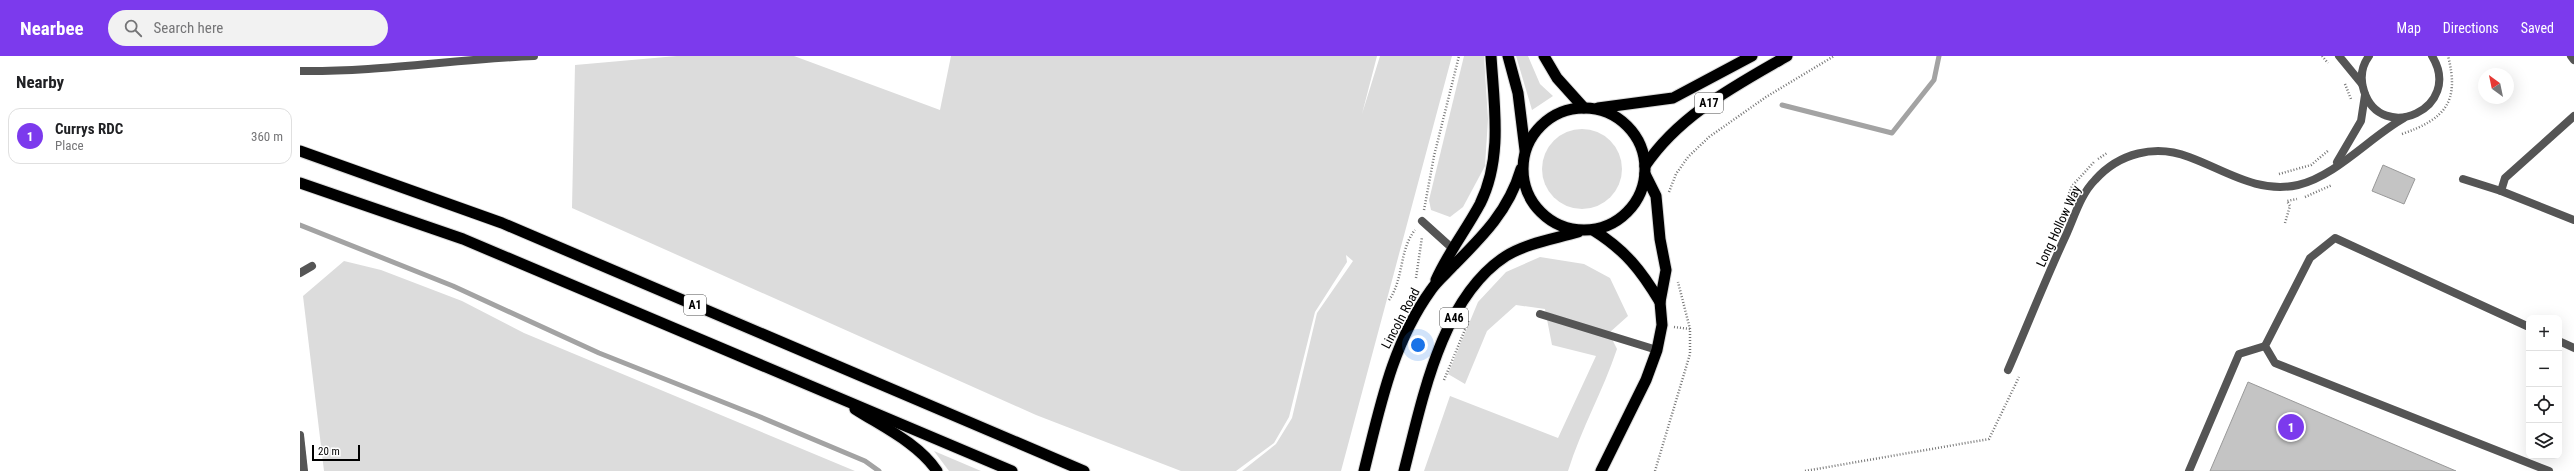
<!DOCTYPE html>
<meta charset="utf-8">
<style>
:root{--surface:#fff;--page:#f2f2f2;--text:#202124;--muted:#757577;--line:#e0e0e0;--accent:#7c3aed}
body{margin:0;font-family:"Roboto Condensed",sans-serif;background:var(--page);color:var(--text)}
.controls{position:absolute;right:12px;bottom:12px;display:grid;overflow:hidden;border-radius:8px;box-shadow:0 4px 16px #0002}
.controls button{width:36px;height:36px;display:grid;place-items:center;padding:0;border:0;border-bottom:1px solid var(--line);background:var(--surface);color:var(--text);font:20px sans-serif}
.compass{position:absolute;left:2178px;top:12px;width:36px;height:36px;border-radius:50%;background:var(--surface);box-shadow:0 4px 16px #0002;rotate:327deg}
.scale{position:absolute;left:12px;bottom:10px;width:48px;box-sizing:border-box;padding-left:4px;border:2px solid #000;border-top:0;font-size:11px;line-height:14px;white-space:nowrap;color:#000;-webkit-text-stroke:3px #fff;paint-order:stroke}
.you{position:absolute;left:1118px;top:289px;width:14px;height:14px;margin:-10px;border:3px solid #fff;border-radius:50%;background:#1a73e8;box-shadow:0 0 0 6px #1a73e833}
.badge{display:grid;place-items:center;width:26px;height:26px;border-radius:50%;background:var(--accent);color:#fff;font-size:13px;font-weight:700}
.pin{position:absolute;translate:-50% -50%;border:2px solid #fff;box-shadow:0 1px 4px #0006}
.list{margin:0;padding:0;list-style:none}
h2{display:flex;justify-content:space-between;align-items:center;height:52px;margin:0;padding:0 16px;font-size:17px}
h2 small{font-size:13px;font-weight:400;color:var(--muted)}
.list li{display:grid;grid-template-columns:26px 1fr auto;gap:12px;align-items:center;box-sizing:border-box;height:56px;margin:0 8px 8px;padding:0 8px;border:1px solid var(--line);border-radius:12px}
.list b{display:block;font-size:15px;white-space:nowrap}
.list p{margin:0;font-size:13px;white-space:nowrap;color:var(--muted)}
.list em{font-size:13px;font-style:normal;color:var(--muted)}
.icon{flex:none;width:22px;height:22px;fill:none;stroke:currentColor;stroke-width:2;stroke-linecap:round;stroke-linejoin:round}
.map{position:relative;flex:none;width:2274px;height:415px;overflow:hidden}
header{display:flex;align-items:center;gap:24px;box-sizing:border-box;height:56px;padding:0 20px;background:var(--accent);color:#fff}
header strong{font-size:19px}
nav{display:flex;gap:22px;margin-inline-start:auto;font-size:14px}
.search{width:280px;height:36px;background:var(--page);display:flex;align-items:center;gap:10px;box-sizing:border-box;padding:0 14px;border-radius:22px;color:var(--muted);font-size:15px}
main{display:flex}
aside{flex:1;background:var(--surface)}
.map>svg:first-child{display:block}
.green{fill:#dcdcdc}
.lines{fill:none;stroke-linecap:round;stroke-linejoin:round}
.stream{stroke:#a3a3a3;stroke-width:5}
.building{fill:#c4c4c4;stroke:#999}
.trunk-casing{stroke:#dbdbdb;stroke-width:13}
.path{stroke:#777;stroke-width:2.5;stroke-dasharray:1 2;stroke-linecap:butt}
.service{stroke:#555;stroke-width:8}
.minor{stroke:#555;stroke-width:8}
.trunk{stroke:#000;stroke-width:11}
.labels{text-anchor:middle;stroke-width:3;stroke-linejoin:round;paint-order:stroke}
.shield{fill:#fff;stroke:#4c4c4c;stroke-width:1}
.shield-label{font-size:12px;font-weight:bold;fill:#000}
.street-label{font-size:13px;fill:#000;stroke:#fff}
</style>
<header>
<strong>Nearbee</strong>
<div class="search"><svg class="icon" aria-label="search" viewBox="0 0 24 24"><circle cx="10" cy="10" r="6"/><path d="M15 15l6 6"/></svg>Search here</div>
<nav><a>Map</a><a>Directions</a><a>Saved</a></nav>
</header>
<main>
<aside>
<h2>Nearby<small></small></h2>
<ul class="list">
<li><span class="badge">1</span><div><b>Currys RDC</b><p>Place</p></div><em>360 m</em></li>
</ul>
</aside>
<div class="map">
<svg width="2274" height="415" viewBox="0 0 2274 415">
<rect width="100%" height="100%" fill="#fff"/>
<g class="green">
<path d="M377,0H494L640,54L651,0H1077L1062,58L1080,0H1152L1041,415H942L976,388L992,362L1017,257L1053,205L1046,199L1047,206L1015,256L989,361L974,387L936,415H881L736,359L272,152L275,9Z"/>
<path d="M1164,0H1184L1188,63L1185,110L1163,151L1150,161L1131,154L1129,144Z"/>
<path d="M1216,0H1228L1240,28L1253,40L1232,54Z"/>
<circle cx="1282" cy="113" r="40"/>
<path d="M1240,201L1284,208L1310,222L1328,260L1309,277L1317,293C1303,335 1281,373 1268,415H1124L1150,340L1258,382L1296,300L1252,289L1245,253L1216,249L1187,275L1165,328L1148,318L1178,246L1206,216Z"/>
<path d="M44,205L81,214L162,245L224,277L555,415H24L3,240Z"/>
<path d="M634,395L681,415H649Z"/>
</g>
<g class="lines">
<g class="stream">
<path d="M1482,49L1592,77L1634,24L1639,0"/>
<path d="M0,169L153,230L299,297L458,360L565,405L579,415"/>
</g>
</g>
<g class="building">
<path d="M2083,109L2115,123L2104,148L2072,135Z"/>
<path d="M1948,326L2156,415H1910Z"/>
</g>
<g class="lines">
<g class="trunk-casing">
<g id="trunk">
<path d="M1208,0L1218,37L1225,94"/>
<path d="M1244,0L1257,22L1284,52"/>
<circle cx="1284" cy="113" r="61"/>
<path d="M1298,52L1373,42L1452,0"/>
<path d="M0,95L202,167L784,415"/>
<path d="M1345,110C1379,59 1435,30 1487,0"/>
<path d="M0,127L163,183L712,415"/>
<path d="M1293,174C1325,194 1341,214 1360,246"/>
<path d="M1136,224C1148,197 1166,174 1180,148C1203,102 1194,49 1191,0"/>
<path d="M555,353C583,371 618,387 637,415"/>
<path d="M1064,415C1080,351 1092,288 1131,234C1137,225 1147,217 1154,209C1183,180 1209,154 1221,113"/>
<path d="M1104,415C1122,345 1141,242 1206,200C1227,187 1254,183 1278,176"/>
<path d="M1301,415L1346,324L1357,294L1362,269L1360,246L1366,214L1360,183L1356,140L1345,118"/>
</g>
</g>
<g class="path">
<path d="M2022,0L2028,7"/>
<path d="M2045,28L2051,43"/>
<path d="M2102,78C2145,63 2160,46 2148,0"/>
<path d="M1798,103L1807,97"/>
<path d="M1979,118L2011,109L2029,94"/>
<path d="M1369,136L1376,118L1388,101L1409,81L1466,41L1534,0"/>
<path d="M1768,140L1772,130L1794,106"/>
<path d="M2005,141L2032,129"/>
<path d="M1124,154L1134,100L1159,0"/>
<path d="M1985,167L1990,150L1987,145L1997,143"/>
<path d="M1116,222L1122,181"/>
<path d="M1089,244C1104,223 1099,194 1115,174"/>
<path d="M1374,271L1390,273"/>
<path d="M1144,324L1169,264"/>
<path d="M1355,415L1390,298V273L1378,226"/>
<path d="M1505,415L1689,383L1719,321"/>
</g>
<g class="service">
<path d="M2271,0L2274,4"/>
<path d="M2163,123L2201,135L2274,164"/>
<path d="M2201,135L2205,122L2274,60"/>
<path d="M1122,165L1153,193"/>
<path d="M0,217L12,210"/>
<path d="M1240,258L1357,294"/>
<path d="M2229,271L2035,182L2010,202L1965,290L1975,307L2249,415"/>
<path d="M2259,285L2274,292"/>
<path d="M0,379L4,415"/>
<path d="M1889,415L1939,298L1965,290"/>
</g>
<g class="minor">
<path d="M2039,0L2062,28"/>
<path d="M2069,0C2061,11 2060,23 2064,35C2081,89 2164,52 2132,0"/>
<path d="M0,15C78,16 156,3 234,0"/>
<path d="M2037,106L2061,65L2065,39"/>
<path d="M1708,314C1728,268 1746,222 1767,177C1775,159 1781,138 1795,124C1819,97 1855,88 1889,101C1925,114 1957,138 1998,129C2036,120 2070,81 2104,62"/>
</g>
<use href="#trunk" class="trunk"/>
</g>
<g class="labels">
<g class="shield">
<rect x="1395" y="37" width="28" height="20" rx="3"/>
<rect x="384" y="239" width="22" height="20" rx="3"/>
<rect x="1140" y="252" width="28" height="20" rx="3"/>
</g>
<g class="shield-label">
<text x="1409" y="51">A17</text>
<text x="395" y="253">A1</text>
<text x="1154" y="266">A46</text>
</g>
<g class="street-label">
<text transform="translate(1758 170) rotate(-65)" y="5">Long Hollow Way</text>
<text transform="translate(1100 262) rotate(-62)" y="5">Lincoln Road</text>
</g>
</g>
</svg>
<div class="controls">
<button>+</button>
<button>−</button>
<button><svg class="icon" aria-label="locate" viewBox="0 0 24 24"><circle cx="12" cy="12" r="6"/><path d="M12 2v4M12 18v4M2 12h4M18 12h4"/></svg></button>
<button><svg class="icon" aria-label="layers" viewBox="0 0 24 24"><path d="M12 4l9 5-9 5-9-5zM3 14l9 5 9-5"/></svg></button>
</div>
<svg class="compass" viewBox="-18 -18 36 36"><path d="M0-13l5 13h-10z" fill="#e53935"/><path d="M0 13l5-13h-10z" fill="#757577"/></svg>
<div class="scale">20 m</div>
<div class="you"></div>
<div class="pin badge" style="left:1991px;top:371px">1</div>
</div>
</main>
